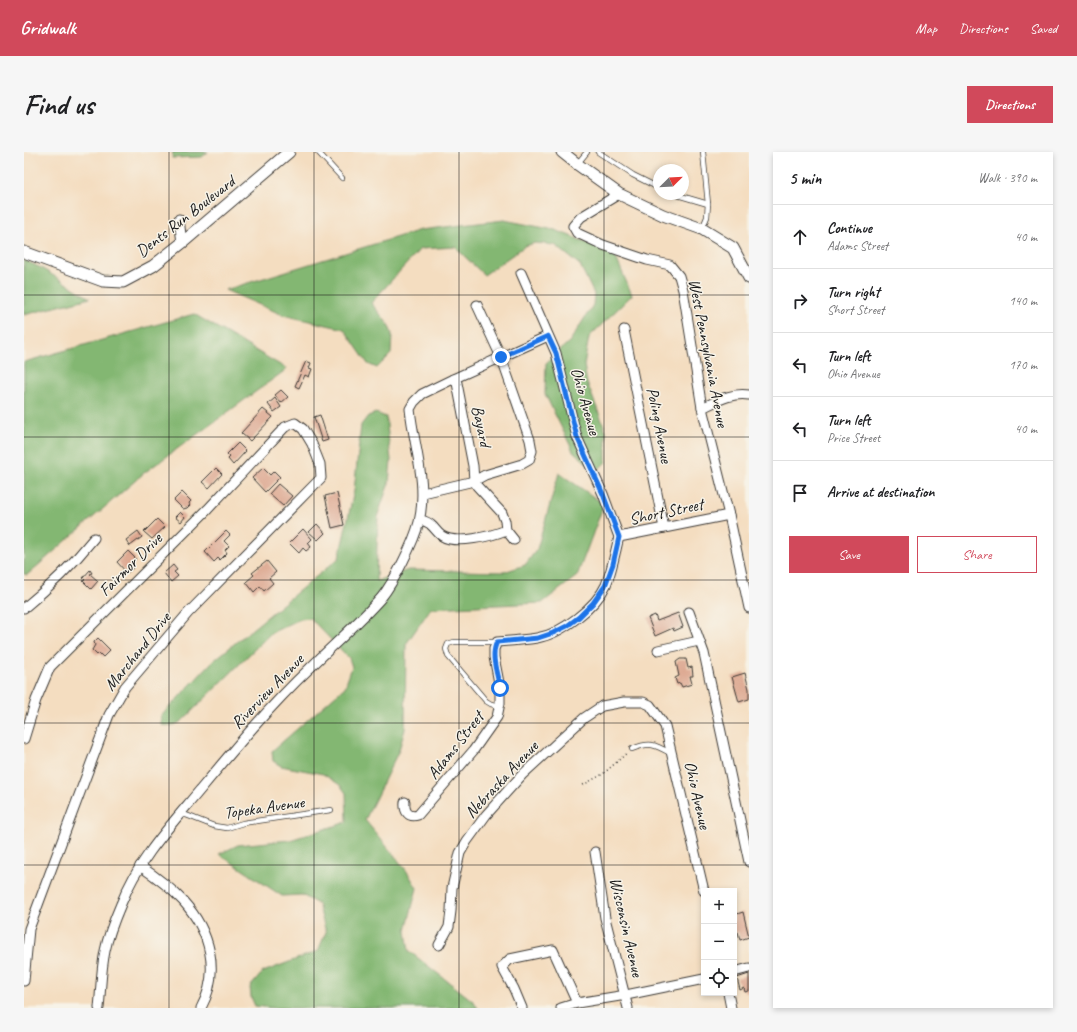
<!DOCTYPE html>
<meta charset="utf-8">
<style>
:root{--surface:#fff;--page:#f6f6f6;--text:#202124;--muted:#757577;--line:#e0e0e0;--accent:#d1495b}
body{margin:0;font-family:Caveat,sans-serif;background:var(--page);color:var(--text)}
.controls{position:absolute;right:12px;bottom:12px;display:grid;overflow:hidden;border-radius:0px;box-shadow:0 2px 6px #0003}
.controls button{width:36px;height:36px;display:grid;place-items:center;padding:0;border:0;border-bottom:1px solid var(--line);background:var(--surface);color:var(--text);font:20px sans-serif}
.compass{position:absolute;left:629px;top:12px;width:36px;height:36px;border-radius:50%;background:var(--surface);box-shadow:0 2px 6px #0003;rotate:66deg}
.stop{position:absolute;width:12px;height:12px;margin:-9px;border:3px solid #1a73e8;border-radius:50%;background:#fff}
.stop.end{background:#1a73e8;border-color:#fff;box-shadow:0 1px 4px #0008}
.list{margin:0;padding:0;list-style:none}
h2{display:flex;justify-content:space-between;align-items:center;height:52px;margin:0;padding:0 16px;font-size:17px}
h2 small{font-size:13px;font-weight:400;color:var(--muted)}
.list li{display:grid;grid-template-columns:26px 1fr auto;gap:12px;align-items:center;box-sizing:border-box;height:64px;padding:0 16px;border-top:1px solid var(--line)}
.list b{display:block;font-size:15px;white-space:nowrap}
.list p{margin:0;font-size:13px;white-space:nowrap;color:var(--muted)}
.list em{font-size:13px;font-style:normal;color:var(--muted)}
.actions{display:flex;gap:8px;padding:12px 16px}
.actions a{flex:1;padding:9px 0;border:1px solid var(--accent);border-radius:0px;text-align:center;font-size:14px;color:var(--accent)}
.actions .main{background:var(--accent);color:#fff}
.icon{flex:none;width:22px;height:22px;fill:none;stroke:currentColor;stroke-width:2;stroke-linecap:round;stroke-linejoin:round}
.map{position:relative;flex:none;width:725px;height:856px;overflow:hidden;border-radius:0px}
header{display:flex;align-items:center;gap:24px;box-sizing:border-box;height:56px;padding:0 20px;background:var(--accent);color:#fff}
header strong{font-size:19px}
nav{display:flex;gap:22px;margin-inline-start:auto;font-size:14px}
.intro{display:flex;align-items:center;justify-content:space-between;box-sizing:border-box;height:96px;padding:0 24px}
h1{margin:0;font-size:28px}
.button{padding:10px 18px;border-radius:0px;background:var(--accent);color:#fff;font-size:14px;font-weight:700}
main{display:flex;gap:24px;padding:0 24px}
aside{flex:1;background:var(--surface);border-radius:0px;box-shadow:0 2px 6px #0003}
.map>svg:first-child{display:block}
.forest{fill:#83b772;stroke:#506a47}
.building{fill:#dda790}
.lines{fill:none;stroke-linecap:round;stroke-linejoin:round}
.service-casing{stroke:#3c3935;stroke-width:6}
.minor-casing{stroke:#3c3935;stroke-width:11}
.tertiary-casing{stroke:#3c3935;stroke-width:13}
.path{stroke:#3c3935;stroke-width:1.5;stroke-dasharray:1 3;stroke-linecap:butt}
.service{stroke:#fff;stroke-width:4.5}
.minor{stroke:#fff;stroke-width:9}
.tertiary{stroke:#fff;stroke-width:11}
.route{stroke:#1a73e8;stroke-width:5}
.grid{fill:none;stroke:#1c1c1c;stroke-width:1;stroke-opacity:0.55}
.labels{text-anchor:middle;stroke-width:3;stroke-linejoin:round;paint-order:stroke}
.street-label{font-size:17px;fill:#1c1c1c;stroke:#f7f3e8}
</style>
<header>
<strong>Gridwalk</strong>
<nav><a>Map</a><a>Directions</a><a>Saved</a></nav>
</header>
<div class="intro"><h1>Find us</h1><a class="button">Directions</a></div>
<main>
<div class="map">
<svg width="725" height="856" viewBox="0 0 725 856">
<rect width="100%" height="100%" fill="#f7f3e8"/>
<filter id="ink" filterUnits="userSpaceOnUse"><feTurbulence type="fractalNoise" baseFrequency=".025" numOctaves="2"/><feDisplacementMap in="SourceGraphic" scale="8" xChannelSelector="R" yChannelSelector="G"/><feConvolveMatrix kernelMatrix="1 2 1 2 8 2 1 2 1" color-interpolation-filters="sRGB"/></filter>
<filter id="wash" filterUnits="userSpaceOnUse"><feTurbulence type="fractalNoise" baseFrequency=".012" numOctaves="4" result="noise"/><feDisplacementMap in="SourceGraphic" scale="16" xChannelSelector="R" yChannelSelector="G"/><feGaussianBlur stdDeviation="0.9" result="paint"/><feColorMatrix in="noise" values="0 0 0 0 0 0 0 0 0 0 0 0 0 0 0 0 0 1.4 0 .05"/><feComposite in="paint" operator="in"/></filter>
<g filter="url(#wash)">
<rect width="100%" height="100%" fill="#f4ddc0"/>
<g class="forest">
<path d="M149,0H184L178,5L148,6Z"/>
<path d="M480,68L531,78L590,101L608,143L565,185L560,213L563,231L582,279V310L575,317L565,313L549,299L521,242L522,211L546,189L569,153L570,142L556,113L531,93L511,91L501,94L460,123L431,95L396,97L347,151L364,172L368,182L367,202L353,216L344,212L320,177L259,163L201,138L396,78Z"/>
<path d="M0,108L17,116L66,146L0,163Z"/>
<path d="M170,162L263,217L120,321L3,423L0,422V210Z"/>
<path d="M352,261L362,265L367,308L365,331L354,362L352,429L384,418L480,420L501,413L513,397L535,321L580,352L553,424L518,451L407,456L382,492L381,577L375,598L341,668L382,718L393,736L382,779L385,799L449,849L454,856H250L231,854L227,845L226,835L239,820L294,799L302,780L294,752L278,743L258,744L195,702L214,693L266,688L323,670L322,641L316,633L299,622L257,614L249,609L248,599L321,535L328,515L325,506L286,466L276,467L247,481L157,570L147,574L137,573V564L188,510L315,406L330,339L337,273L344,264Z"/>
</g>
<g id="blocks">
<g class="building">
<path d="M282,209L287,211L285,216L288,217L285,225L281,223L275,236L271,234Z"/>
<path d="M257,238L264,245L257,251L251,243Z"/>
<path d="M251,246L257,255L250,260L244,252Z"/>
<path d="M239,257L249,265L226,289L217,281Z"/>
<path d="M296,263L304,288L298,290L290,265Z"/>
<path d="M214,291L222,299L209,313L204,307L206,305L203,302Z"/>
<path d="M192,316L198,322L185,336L178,330Z"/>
<path d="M239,316L246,323L250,319L256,325L241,340L228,326Z"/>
<path d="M254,332L268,344L259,354L245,342Z"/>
<path d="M158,340L167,349L165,351L166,353L163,356L159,357L150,348Z"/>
<path d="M313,341L320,373L308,376L301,344Z"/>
<path d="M156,360L161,365L157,370L151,365Z"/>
<path d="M133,367L141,375L128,387L120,380Z"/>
<path d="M293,372L301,381L294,388L285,380Z"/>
<path d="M279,377L288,387L284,391L287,395L282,399L279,396L275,401L265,391Z"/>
<path d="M114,379L118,385L106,394L102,388Z"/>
<path d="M202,379L206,383L200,389L205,394L201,398L203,401L196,408L194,406L190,410L181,400Z"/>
<path d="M104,399L112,407L107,412L110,415L103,421L93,410Z"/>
<path d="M243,409L252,420L245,426L249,431L240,439L236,434L230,440L222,430L230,423L228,421Z"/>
<path d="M149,413L153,418L150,420L154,424L147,430L140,421Z"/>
<path d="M66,418L68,421L66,422L74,429L67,437L59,429L61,428L59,426Z"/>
<path d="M654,461L659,475L650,479L649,476L631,484L624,466L631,463L633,469Z"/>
<path d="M74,486L86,498L79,505L75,501L73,503L68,498L71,493L70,490Z"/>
<path d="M656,507H662L664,516L668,515L669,524H666L668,532L658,535L656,531L653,532L651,526L655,524L652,510Z"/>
<path d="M721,521L725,537V547L715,550L708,525Z"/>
<path d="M719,760L725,785L716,788L714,780L710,781V763Z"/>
<path d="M725,822V839L721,840L720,836L716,838L713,826Z"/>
</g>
</g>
</g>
<g filter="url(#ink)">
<use href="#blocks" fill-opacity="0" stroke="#3c3935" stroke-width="1"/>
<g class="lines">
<g class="service-casing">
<g id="service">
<path d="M294,0L318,26"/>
<path d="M574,0L609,23L635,36"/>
<path d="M554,11L563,0"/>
<path d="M650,42L684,52"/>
<path d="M678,77L683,65L684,52L679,0"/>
<path d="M473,490H430L424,492L422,497L424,504L462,549L467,552L475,554"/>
<path d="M608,597C626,590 630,592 646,601"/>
<path d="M155,663H162L190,674L203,676L219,671L307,658"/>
</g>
</g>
<g class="minor-casing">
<g id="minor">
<path d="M595,42L557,65L549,74L553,81L579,93L623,108L646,113L655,124L659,138L678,256L705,363L725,456"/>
<path d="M155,67L158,91"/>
<path d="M497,121L532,201L553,285L579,342L595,385"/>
<path d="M600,178L640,376"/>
<path d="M429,227L433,231L449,314L450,329L453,334L478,361L481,369L482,378L490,388"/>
<path d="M678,256C693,249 708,240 725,243"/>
<path d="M399,341L450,329L461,323L498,312L505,308L508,299L506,288L477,205L453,153"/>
<path d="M396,367C399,369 405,370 407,373C411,376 413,381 418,384C432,393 468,384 482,378"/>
<path d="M0,456C26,435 49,412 70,386"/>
<path d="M665,460L680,501L725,710"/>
<path d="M634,498L675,489"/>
<path d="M0,587L12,548L26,515L184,357L261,275L271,271L279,277L288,292L296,312L297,326L164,461L101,535L85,563L5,777L0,829"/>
<path d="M381,650C380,659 384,666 394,663L449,599L473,565L476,551V536L470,505V497L473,490C487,489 500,488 513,486C537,482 572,455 582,433C588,418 591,401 595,385L705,363"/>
<path d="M571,700L581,766L604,856"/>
<path d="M116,714C131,724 146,735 159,749C186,779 197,819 177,856"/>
<path d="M415,793L425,775L427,759L428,736L436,701L443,689L462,663L498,623L560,566L578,554L600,550H619L626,553L641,574L680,739"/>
<path d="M710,820L725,816"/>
<path d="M704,841L707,856"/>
<path d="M75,856C77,837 77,818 81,799C84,784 91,766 97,752C114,708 146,674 176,638C211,596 246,554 286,516C309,493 335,471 357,446C370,430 390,390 395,370C404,331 390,295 386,257L390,250L398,242L429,227L524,184"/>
<path d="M498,856L490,837L478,815L486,807L529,798L553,851"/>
<path d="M537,856L553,851L602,843L680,827"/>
</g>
</g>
<g class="tertiary-casing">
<g id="tertiary">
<path d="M538,0L553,12L595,42L639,63L678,77L709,96L725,126"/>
<path d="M0,100L79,129L99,130L129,114L158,91L265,0"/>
</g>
</g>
<path class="path" d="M559,633L579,622L603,601"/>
<use href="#service" class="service"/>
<use href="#minor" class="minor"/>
<use href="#tertiary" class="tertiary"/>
</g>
</g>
<g class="lines" filter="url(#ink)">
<path class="route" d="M476,536C473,521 466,503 473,490L514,486L529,481L543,474L555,465L569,451L581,434L589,412L595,385L579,342L553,285L532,201L524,184L477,205"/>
</g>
<path class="grid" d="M145,0V856M290,0V856M435,0V856M580,0V856M0,143H725M0,285H725M0,428H725M0,571H725M0,713H725"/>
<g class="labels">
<g class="street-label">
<text transform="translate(161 64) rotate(-38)" y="6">Dents Run Boulevard</text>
<text transform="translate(685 201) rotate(79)" y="6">West Pennsylvania Avenue</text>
<text transform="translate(562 249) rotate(74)" y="6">Ohio Avenue</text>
<text transform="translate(636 273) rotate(79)" y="6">Poling Avenue</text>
<text transform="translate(458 274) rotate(78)" y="6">Bayard</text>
<text transform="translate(642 359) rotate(-12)" y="6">Short Street</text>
<text transform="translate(106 412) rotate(-45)" y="6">Fairmor Drive</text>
<text transform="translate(113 499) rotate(-51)" y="6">Marchand Drive</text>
<text transform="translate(243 539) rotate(-46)" y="6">Riverview Avenue</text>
<text transform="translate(431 593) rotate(-52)" y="6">Adams Street</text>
<text transform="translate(477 627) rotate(-47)" y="6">Nebraska Avenue</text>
<text transform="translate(674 643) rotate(77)" y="6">Ohio Avenue</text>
<text transform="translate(240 655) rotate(-8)" y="6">Topeka Avenue</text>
<text transform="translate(603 775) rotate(77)" y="6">Wisconsin Avenue</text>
</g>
</g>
</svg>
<div class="controls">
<button>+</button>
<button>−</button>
<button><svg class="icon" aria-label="locate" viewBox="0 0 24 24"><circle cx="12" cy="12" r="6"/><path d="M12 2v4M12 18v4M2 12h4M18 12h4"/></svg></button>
</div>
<svg class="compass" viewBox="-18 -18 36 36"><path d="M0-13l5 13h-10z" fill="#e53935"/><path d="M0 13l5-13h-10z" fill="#757577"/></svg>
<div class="stop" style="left:476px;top:536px"></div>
<div class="stop end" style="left:477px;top:205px"></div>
</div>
<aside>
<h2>5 min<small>Walk · 390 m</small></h2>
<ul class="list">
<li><svg class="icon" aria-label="ahead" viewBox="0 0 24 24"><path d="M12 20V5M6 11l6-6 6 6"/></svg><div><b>Continue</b><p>Adams Street</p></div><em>40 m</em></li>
<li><svg class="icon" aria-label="right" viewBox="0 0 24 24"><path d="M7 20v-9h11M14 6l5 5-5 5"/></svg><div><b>Turn right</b><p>Short Street</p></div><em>140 m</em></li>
<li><svg class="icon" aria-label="left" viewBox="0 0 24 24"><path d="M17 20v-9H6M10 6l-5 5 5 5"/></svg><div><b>Turn left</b><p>Ohio Avenue</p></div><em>170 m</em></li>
<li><svg class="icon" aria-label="left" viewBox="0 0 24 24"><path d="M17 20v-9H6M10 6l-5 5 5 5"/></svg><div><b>Turn left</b><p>Price Street</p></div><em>40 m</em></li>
<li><svg class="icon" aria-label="arrive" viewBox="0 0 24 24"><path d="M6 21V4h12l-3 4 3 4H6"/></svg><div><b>Arrive at destination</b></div></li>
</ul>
<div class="actions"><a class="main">Save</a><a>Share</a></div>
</aside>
</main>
